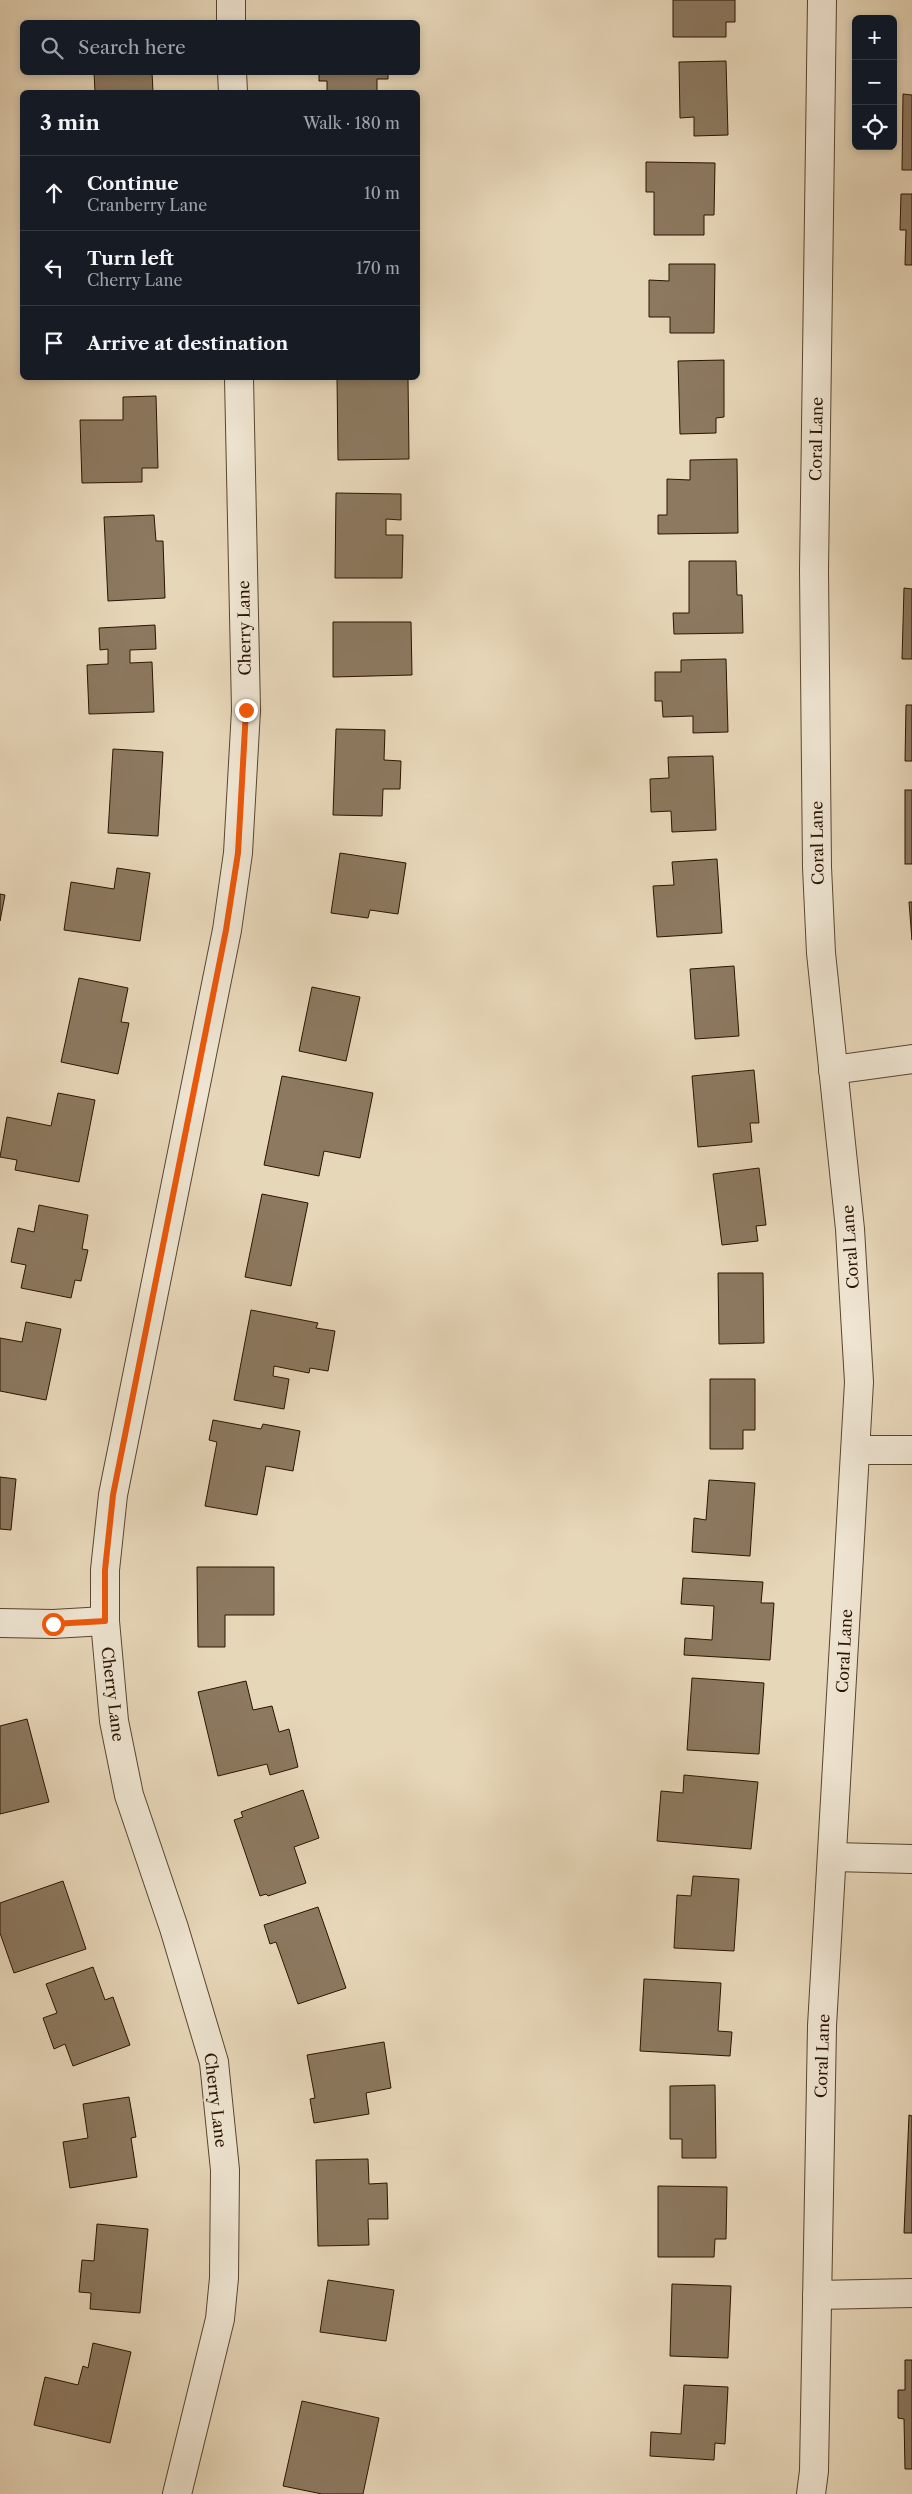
<!DOCTYPE html>
<meta charset="utf-8">
<style>
:root{--surface:#171b24;--page:#20242c;--text:#f1f3f6;--muted:#9ea1a6;--line:#363941}
body{margin:0;font-family:"Libre Caslon Text",serif;background:var(--page);color:var(--text)}
.controls{position:absolute;right:15px;top:15px;display:grid;overflow:hidden;border-radius:8px;box-shadow:0 2px 8px #0003}
.controls button{width:45px;height:45px;display:grid;place-items:center;padding:0;border:0;border-bottom:1px solid var(--line);background:var(--surface);color:var(--text);font:25px sans-serif}
.stop{position:absolute;width:15px;height:15px;margin:-11px;border:4px solid #ea580c;border-radius:50%;background:#fff}
.stop.end{background:#ea580c;border-color:#fff;box-shadow:0 1px 5px #0008}
.list{margin:0;padding:0;list-style:none}
h2{display:flex;justify-content:space-between;align-items:center;height:65px;margin:0;padding:0 20px;font-size:21px}
h2 small{font-size:16px;font-weight:400;color:var(--muted)}
.list li{display:grid;grid-template-columns:32px 1fr auto;gap:15px;align-items:center;box-sizing:border-box;height:75px;padding:0 20px;border-top:1px solid var(--line)}
.list b{display:block;font-size:19px;white-space:nowrap}
.list p{margin:0;font-size:16px;white-space:nowrap;color:var(--muted)}
.list em{font-size:16px;font-style:normal;color:var(--muted)}
.icon{flex:none;width:28px;height:28px;fill:none;stroke:currentColor;stroke-width:2;stroke-linecap:round;stroke-linejoin:round}
.map{position:relative;flex:none;width:912px;height:2494px;overflow:hidden}
.search{position:absolute;background:var(--surface);box-shadow:0 2px 8px #0003;left:20px;top:20px;width:400px;height:55px;display:flex;align-items:center;gap:12px;box-sizing:border-box;padding:0 18px;border-radius:8px;color:var(--muted);font-size:19px}
.panel{position:absolute;background:var(--surface);box-shadow:0 2px 8px #0003;left:20px;top:90px;width:400px;height:290px;border-radius:8px}
.map>svg:first-child{display:block}
.building{fill:#8c7960;stroke:#2a1400}
.lines{fill:none;stroke-linecap:round;stroke-linejoin:round}
.minor-casing{stroke:#59452e;stroke-width:30}
.minor{stroke:#efe5d2;stroke-width:28}
.route{stroke:#ea580c;stroke-width:6}
.labels{text-anchor:middle;stroke-width:5;stroke-linejoin:round;paint-order:stroke}
.street-label{font-size:16px;fill:#2a1400;stroke:#efe5d2}
</style>
<div class="map">
<svg width="912" height="2494" viewBox="0 0 912 2494">
<rect width="100%" height="100%" fill="#e7d7b9"/>
<filter id="stains"><feTurbulence type="fractalNoise" baseFrequency=".004" numOctaves="4"/><feColorMatrix values="0 0 0 0 .2 0 0 0 0 .09 0 0 0 0 .02 0 0 0 .5 -.17"/></filter>
<radialGradient id="worn" r=".72"><stop offset=".6" stop-color="#630" stop-opacity="0"/><stop offset="1" stop-color="#630" stop-opacity=".3"/></radialGradient>
<g class="building">
<path d="M673,0H735V22H726V37H673Z"/>
<path d="M726,61L728,135L694,136V117L680,118L679,62Z"/>
<path d="M94,72H152L153,92H95Z"/>
<path d="M319,72H388V79H377V92H327V81H319Z"/>
<path d="M903,94L912,95V170H902Z"/>
<path d="M646,162L715,163L714,215H704V235H654V192H646Z"/>
<path d="M901,194H912V265H905L906,230H900Z"/>
<path d="M669,264H715L714,333H670V317H649V280L669,281Z"/>
<path d="M724,360V417L716,418V433L680,434L678,361Z"/>
<path d="M337,378H408L409,459L338,460Z"/>
<path d="M156,396L158,468H142V482L82,483L80,420H123V397Z"/>
<path d="M737,459L738,533L658,534V515H667V479L690,480V460Z"/>
<path d="M336,493L401,494V520L386,519V535H403L402,578H335Z"/>
<path d="M154,515L156,541H163L165,598L108,601L104,517Z"/>
<path d="M689,561H736L737,595H742L743,633L674,634L673,613H689Z"/>
<path d="M904,588L912,589V659H902Z"/>
<path d="M333,622H411L412,675L333,677Z"/>
<path d="M155,625L156,649L130,650V663L152,662L154,712L89,714L87,665L108,664V649L100,650L99,628Z"/>
<path d="M726,659L728,732L693,733V716L663,717L662,701H655V672H681V660Z"/>
<path d="M906,705H912V761H905Z"/>
<path d="M336,729L385,730L384,760L401,761L400,789H383L382,816L333,815Z"/>
<path d="M113,749L163,752L158,836L108,833Z"/>
<path d="M713,756L716,830L672,832L671,811L651,812L650,779L669,778L668,757Z"/>
<rect x="905" y="790" width="7" height="74"/>
<path d="M340,853L406,863L398,914L370,910L368,918L331,913Z"/>
<path d="M717,859L722,933L657,937L653,886L674,885L672,862Z"/>
<path d="M117,868L150,873L140,941L64,930L71,882L114,889Z"/>
<path d="M0,894L5,895L0,921Z"/>
<path d="M909,902H912V940Z"/>
<path d="M734,966L739,1036L695,1039L690,969Z"/>
<path d="M79,978L128,988L121,1022L129,1023L118,1074L61,1062Z"/>
<path d="M312,987L360,997L346,1061L299,1051Z"/>
<path d="M754,1070L759,1123H750L752,1142L698,1147L692,1076Z"/>
<path d="M282,1076L373,1093L360,1158L324,1151L319,1176L264,1165Z"/>
<path d="M58,1093L95,1100L79,1182L15,1170L17,1160L0,1157L7,1117L51,1126Z"/>
<path d="M759,1168L766,1225L756,1226L758,1241L722,1245L713,1174Z"/>
<path d="M262,1194L308,1203L291,1286L245,1277Z"/>
<path d="M39,1205L88,1215L82,1249L88,1250L81,1281L75,1280L71,1298L21,1288L26,1265L11,1262L18,1228L34,1232Z"/>
<path d="M718,1273H763L764,1343L719,1344Z"/>
<path d="M251,1310L318,1323L316,1328L335,1331L328,1371L310,1368L309,1373L274,1366L273,1376L289,1379L284,1409L234,1400Z"/>
<path d="M26,1322L61,1329L46,1400L0,1391V1338L22,1342Z"/>
<path d="M710,1379H755V1430H743V1449H710Z"/>
<path d="M213,1420L261,1429L263,1424L300,1431L293,1471L266,1466L257,1515L205,1506L217,1442L209,1440Z"/>
<path d="M0,1477L16,1479L11,1530L0,1529Z"/>
<path d="M709,1480L755,1483L750,1556L692,1552L694,1518L706,1520Z"/>
<path d="M197,1567H274V1615H225V1647H198Z"/>
<path d="M683,1578L763,1582L761,1603H774L770,1660L684,1655L685,1638L712,1640L714,1606L681,1604Z"/>
<path d="M692,1678L764,1683L759,1754L687,1750Z"/>
<path d="M246,1681L253,1710L272,1706L279,1732L289,1729L298,1767L270,1775L267,1764L218,1776L198,1692Z"/>
<path d="M27,1719L49,1802L0,1814V1726Z"/>
<path d="M684,1775L758,1782L751,1849L657,1841L661,1791L683,1793Z"/>
<path d="M303,1790L319,1838L294,1847L306,1883L268,1896L266,1894L260,1896L234,1820L243,1817L241,1812Z"/>
<path d="M693,1876L739,1879L734,1951L674,1948L677,1895L691,1896Z"/>
<path d="M63,1881L86,1949L14,1973L0,1933V1903Z"/>
<path d="M318,1907L346,1988L298,2004L276,1942L270,1944L264,1925Z"/>
<path d="M93,1967L105,2000L113,1997L130,2045L73,2066L65,2044L54,2049L43,2018L57,2013L46,1984Z"/>
<path d="M644,1979L721,1983L718,2031L732,2032L730,2056L640,2051Z"/>
<path d="M384,2042L391,2088L366,2093L369,2114L314,2123L310,2099L315,2098L307,2055Z"/>
<path d="M715,2085L716,2158H682V2139H670V2086Z"/>
<path d="M129,2097L136,2137L131,2138L137,2177L70,2188L63,2142L88,2138L83,2104Z"/>
<path d="M909,2115L912,2116V2233H904Z"/>
<path d="M368,2159L369,2184L387,2183L388,2219H368L369,2245L318,2246L316,2160Z"/>
<path d="M658,2186L727,2187L726,2239H715L714,2257H658Z"/>
<path d="M97,2224L148,2229L140,2313L90,2309L91,2293L79,2292L82,2260L94,2261Z"/>
<path d="M328,2280L394,2290L386,2341L320,2332Z"/>
<path d="M672,2284L731,2286L728,2358L670,2356Z"/>
<path d="M93,2343L131,2352L110,2443L34,2425L45,2377L78,2385L83,2366L88,2368Z"/>
<path d="M905,2360H912V2469H905L904,2419L898,2418V2390H905Z"/>
<path d="M684,2385L728,2387L725,2444L715,2443L714,2460L650,2456L651,2432L681,2434Z"/>
<path d="M302,2401L379,2418L363,2494H322L283,2486Z"/>
</g>
<g class="lines">
<g class="minor-casing">
<g id="minor">
<path d="M231,0V22"/>
<path d="M232,72L233,92"/>
<path d="M833,1070L912,1059"/>
<path d="M856,1450H912"/>
<path d="M0,1623L53,1624L105,1621"/>
<path d="M833,1857L912,1859"/>
<path d="M817,2295L912,2293"/>
<path d="M177,2494L220,2319L224,2278L225,2170L214,2062L174,1928L129,1795L114,1721L105,1621V1570L113,1495L227,930L238,853L246,710L239,378"/>
<path d="M811,2494L814,2471L822,2026L859,1382L850,1229L821,953L817,867L814,570L822,0"/>
</g>
</g>
<use href="#minor" class="minor"/>
</g>
<g class="lines">
<path class="route" d="M53,1624L105,1621V1570L113,1495L226,930L238,853L246,710"/>
</g>
<g class="labels">
<g class="street-label">
<text transform="translate(816 439) rotate(-89)" y="6">Coral Lane</text>
<text transform="translate(244 628) rotate(-91)" y="6">Cherry Lane</text>
<text transform="translate(817 843) rotate(-91)" y="6">Coral Lane</text>
<text transform="translate(850 1247) rotate(-94)" y="6">Coral Lane</text>
<text transform="translate(844 1651) rotate(-87)" y="6">Coral Lane</text>
<text transform="translate(113 1694) rotate(83)" y="6">Cherry Lane</text>
<text transform="translate(822 2056) rotate(-88)" y="6">Coral Lane</text>
<text transform="translate(216 2100) rotate(83)" y="6">Cherry Lane</text>
</g>
</g>
<rect width="100%" height="100%" filter="url(#stains)"/>
<rect width="100%" height="100%" fill="url(#worn)"/>
</svg>
<div class="controls">
<button>+</button>
<button>−</button>
<button><svg class="icon" aria-label="locate" viewBox="0 0 24 24"><circle cx="12" cy="12" r="6"/><path d="M12 2v4M12 18v4M2 12h4M18 12h4"/></svg></button>
</div>
<div class="stop" style="left:53px;top:1624px"></div>
<div class="stop end" style="left:246px;top:710px"></div>
<div class="search"><svg class="icon" aria-label="search" viewBox="0 0 24 24"><circle cx="10" cy="10" r="6"/><path d="M15 15l6 6"/></svg>Search here</div>
<section class="panel">
<h2>3 min<small>Walk · 180 m</small></h2>
<ul class="list">
<li><svg class="icon" aria-label="ahead" viewBox="0 0 24 24"><path d="M12 20V5M6 11l6-6 6 6"/></svg><div><b>Continue</b><p>Cranberry Lane</p></div><em>10 m</em></li>
<li><svg class="icon" aria-label="left" viewBox="0 0 24 24"><path d="M17 20v-9H6M10 6l-5 5 5 5"/></svg><div><b>Turn left</b><p>Cherry Lane</p></div><em>170 m</em></li>
<li><svg class="icon" aria-label="arrive" viewBox="0 0 24 24"><path d="M6 21V4h12l-3 4 3 4H6"/></svg><div><b>Arrive at destination</b></div></li>
</ul>
</section>
</div>
